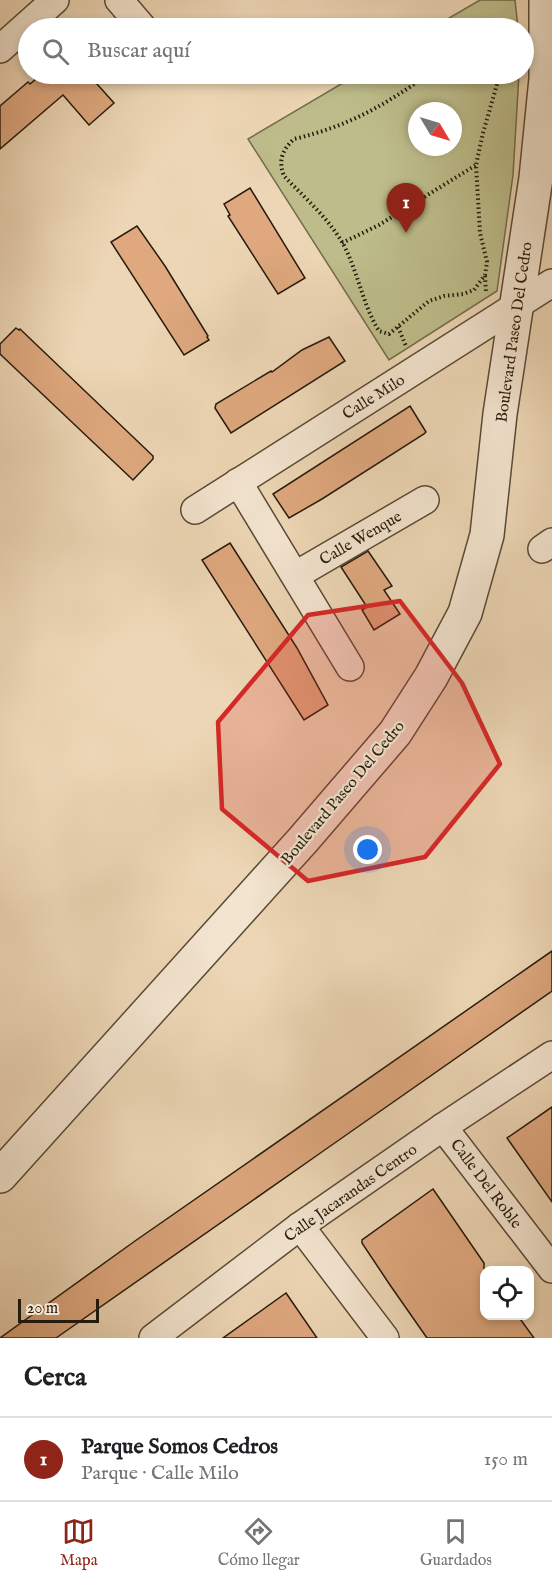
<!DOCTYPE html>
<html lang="es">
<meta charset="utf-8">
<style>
:root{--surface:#fff;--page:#f2f2f2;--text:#202124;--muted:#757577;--line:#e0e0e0;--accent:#8f2418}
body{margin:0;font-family:"IM FELL English",serif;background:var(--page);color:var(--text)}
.controls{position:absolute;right:18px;bottom:18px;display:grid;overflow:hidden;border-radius:12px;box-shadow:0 3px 9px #0003}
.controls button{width:54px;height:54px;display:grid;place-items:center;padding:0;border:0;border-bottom:2px solid var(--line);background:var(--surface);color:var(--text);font:30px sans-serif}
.compass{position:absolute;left:408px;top:102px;width:54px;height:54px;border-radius:50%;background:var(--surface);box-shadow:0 3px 9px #0003;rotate:128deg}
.scale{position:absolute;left:18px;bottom:15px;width:81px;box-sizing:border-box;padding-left:6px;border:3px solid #261b0c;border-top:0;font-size:16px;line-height:21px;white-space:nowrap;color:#261b0c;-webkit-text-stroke:4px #f3e4cf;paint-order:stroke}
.you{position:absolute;left:368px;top:850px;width:21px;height:21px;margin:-15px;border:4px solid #fff;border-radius:50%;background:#1a73e8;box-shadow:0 0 0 9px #1a73e833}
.badge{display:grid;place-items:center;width:39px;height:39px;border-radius:50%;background:var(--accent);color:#fff;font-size:20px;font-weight:700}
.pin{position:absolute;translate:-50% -50px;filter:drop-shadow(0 2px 3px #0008)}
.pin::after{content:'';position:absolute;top:32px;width:21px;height:18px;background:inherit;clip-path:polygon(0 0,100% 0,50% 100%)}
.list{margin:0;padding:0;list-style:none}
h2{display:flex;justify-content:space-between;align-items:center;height:78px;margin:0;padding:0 24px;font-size:26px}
h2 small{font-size:20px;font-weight:400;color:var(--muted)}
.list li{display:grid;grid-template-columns:39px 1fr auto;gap:18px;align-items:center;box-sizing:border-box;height:84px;padding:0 24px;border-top:2px solid var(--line)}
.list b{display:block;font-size:22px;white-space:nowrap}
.list p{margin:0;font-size:20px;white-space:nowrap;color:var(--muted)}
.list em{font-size:20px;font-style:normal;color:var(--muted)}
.icon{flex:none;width:33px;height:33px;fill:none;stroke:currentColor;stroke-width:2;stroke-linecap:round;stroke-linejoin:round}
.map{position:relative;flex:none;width:552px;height:1338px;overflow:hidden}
.search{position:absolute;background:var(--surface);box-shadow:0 3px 9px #0003;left:18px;right:18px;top:18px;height:66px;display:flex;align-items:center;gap:15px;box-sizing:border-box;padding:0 21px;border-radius:33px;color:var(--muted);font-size:22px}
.sheet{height:162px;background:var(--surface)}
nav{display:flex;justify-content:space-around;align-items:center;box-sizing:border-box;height:84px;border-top:2px solid var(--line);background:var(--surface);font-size:16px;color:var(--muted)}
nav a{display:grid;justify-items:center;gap:3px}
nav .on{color:var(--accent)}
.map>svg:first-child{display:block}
.green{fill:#bdbc8a;stroke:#726c4b;stroke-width:1.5;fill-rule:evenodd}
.building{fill:#dfa87f;stroke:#261b0c;stroke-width:1.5}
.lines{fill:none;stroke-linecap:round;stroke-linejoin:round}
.minor-casing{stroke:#584a36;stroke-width:30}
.tertiary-casing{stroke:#584a36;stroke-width:36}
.path{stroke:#261b0c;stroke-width:4;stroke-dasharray:1.5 3;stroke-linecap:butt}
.minor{stroke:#f3e4cf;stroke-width:27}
.tertiary{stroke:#f3e4cf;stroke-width:33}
.marked{fill:#d62828;fill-opacity:0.2;stroke:#d62828;stroke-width:4.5;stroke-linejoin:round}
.labels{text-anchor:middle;stroke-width:4.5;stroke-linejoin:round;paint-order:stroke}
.street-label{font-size:16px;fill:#261b0c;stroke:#f3e4cf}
</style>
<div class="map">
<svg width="552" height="1338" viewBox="0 0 552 1338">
<rect width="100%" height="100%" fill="#edd6b5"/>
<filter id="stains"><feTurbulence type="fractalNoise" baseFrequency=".00333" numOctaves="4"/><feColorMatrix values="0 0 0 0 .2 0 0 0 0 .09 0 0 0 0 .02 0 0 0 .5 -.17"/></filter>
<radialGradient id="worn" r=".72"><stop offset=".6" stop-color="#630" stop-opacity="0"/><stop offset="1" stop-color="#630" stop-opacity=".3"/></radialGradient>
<g class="green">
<path d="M480,0H515L518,28H432Z"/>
<path d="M358,74H519L513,175L497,291L389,360L248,139ZM417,111H453V147H417Z"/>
</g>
<g class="building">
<path d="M42,74H88L114,103L89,125L63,95L0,149V106L28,82L30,84Z"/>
<path d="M250,188L305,278L278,294L228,216L230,215L224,204Z"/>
<path d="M137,226L165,266L208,336L207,337L209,340L184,355L111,242Z"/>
<path d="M16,328L19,330L20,329L153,456V459L133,480L0,354V344Z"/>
<path d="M329,337L345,361L231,433L215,408L216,404L271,371L272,372L302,350Z"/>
<path d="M410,406L426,432L424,434L322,499L289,518L273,494Z"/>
<path d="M230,543L297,648L328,705L304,720L202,560Z"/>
<path d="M368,551L392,586L384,590L400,614L374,630L362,610L367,607L341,567Z"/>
<path d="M552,951V991L319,1154L56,1338H0L135,1241Z"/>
<path d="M552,1107V1202L507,1138Z"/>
<path d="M433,1189L484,1263V1316H518L534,1338H427L390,1285L362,1243V1240Z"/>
<path d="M286,1293L317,1338H223Z"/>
</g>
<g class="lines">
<g class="minor-casing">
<g id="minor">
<path d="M119,0L143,28"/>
<path d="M0,49L55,0"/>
<path d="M238,482L350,667"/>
<path d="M195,510L552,283"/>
<path d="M542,549L552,542"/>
<path d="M296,575L425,500"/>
<path d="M443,1127L552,1269"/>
<path d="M300,1226L385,1338"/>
<path d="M153,1338L300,1226L443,1127L552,1055"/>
</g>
</g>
<g class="tertiary-casing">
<path id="tertiary" d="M0,1176L303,840L395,733L431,677L465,613L487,535L500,414L536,178L546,79V0"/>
</g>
<g class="path">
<path d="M429,74C383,106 349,126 294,139C282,150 278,161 284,176C304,197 327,217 342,242C358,270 362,304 379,331L389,334L429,301L444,296L463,294L474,290L485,275L487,262L480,233L476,165L483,133L500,74"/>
<path d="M342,243L379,225L476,165"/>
<path d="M485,276L486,292"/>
<path d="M398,327L406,346"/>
</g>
<use href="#minor" class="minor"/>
<use href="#tertiary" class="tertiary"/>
</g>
<path class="marked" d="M400,601L462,683L500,764L425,857L308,881L222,809L218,722L308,615Z"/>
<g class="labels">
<g class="street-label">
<text transform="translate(513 332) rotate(-82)" y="6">Boulevard Paseo Del Cedro</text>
<text transform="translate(373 396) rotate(-32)" y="6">Calle Milo</text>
<text transform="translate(360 537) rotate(-30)" y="6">Calle Wenque</text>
<text transform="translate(342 792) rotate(-50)" y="6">Boulevard Paseo Del Cedro</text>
<text transform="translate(487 1183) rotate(53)" y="6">Calle Del Roble</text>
<text transform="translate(350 1192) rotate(-35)" y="6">Calle Jacarandas Centro</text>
</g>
</g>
<rect width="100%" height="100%" filter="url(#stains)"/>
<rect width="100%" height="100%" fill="url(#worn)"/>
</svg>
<div class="controls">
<button><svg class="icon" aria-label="locate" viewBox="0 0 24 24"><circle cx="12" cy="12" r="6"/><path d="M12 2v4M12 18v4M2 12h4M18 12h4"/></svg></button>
</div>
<svg class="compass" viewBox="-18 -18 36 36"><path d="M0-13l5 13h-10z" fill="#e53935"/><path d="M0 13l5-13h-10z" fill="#757577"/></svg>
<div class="scale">20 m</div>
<div class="you"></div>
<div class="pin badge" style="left:406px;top:233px">1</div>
<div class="search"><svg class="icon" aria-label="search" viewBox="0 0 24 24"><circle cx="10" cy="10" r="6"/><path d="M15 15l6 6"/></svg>Buscar aquí</div>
</div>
<section class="sheet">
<h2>Cerca<small></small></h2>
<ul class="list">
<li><span class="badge">1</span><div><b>Parque Somos Cedros</b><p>Parque · Calle Milo</p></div><em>150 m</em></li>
</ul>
</section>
<nav>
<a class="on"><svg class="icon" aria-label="map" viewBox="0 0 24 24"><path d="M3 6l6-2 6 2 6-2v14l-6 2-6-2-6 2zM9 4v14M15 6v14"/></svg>Mapa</a>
<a><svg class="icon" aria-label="directions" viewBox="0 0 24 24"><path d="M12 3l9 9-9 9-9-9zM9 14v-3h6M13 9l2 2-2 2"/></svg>Cómo llegar</a>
<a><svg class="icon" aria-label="saved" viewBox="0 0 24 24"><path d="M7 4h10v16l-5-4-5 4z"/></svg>Guardados</a>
</nav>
